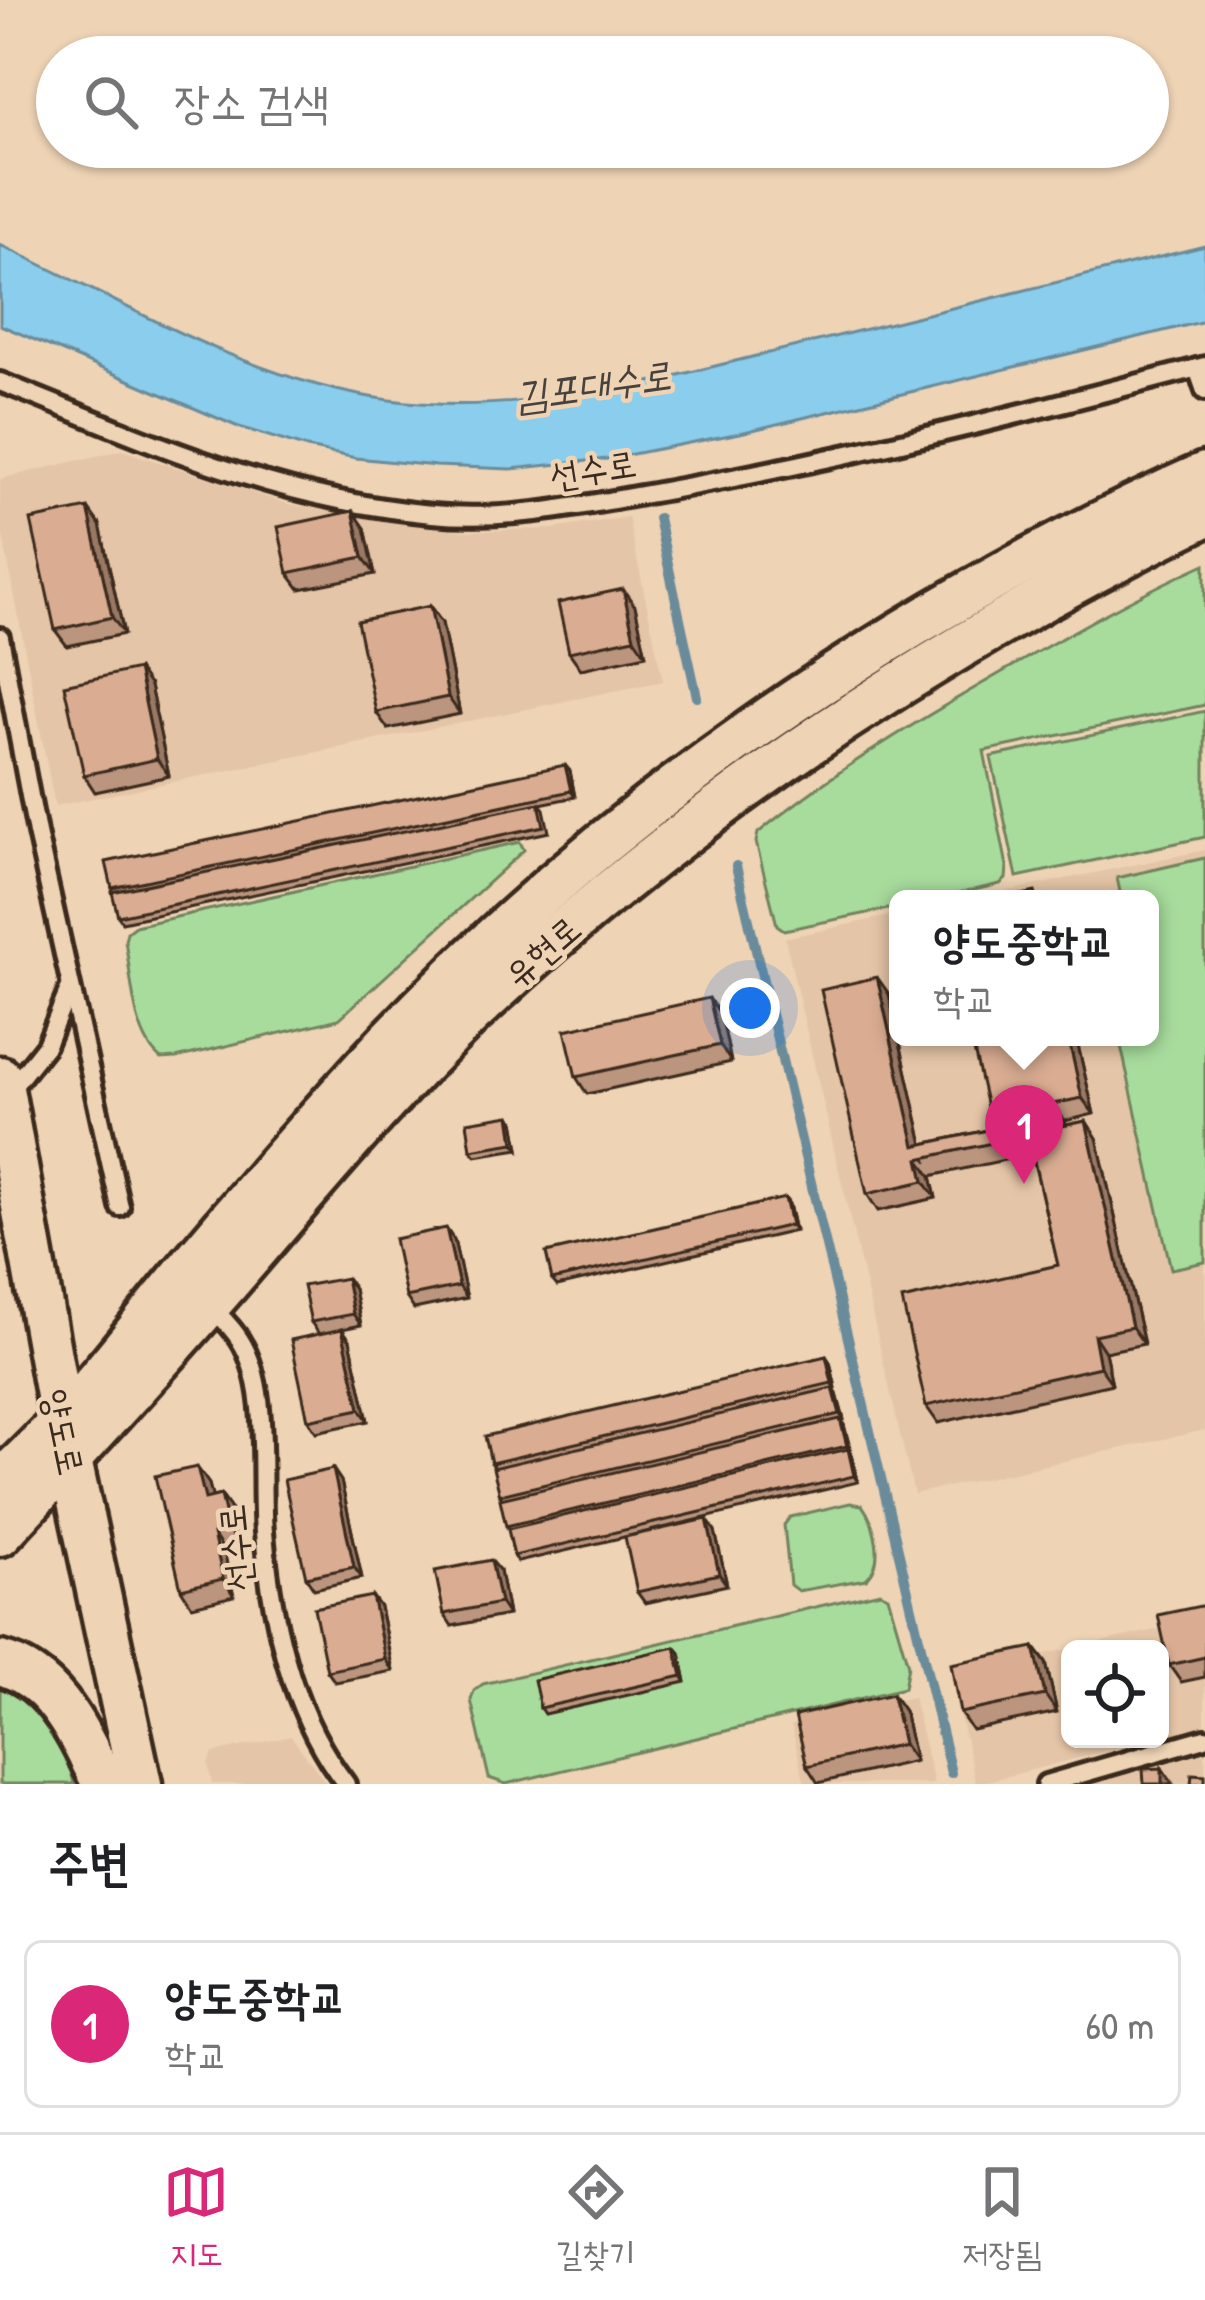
<!DOCTYPE html>
<html lang="ko">
<meta charset="utf-8">
<style>
:root{--surface:#fff;--page:#f2f2f2;--text:#202124;--muted:#757577;--line:#e0e0e0;--accent:#db2777}
body{margin:0;font-family:"Patrick Hand","Poor Story",sans-serif;background:var(--page);color:var(--text)}
.controls{position:absolute;right:36px;bottom:36px;display:grid;overflow:hidden;border-radius:18px;box-shadow:0 3px 9px #0004}
.controls button{width:108px;height:108px;display:grid;place-items:center;padding:0;border:0;border-bottom:3px solid var(--line);background:var(--surface);color:var(--text);font:60px sans-serif}
.you{position:absolute;left:750px;top:1008px;width:42px;height:42px;margin:-30px;border:9px solid #fff;border-radius:50%;background:#1a73e8;box-shadow:0 0 0 18px #1a73e833}
.badge{display:grid;place-items:center;width:78px;height:78px;border-radius:50%;background:var(--accent);color:#fff;font-size:39px;font-weight:700}
.pin{position:absolute;translate:-50% -99px;filter:drop-shadow(0 3px 6px #0008)}
.pin::after{content:'';position:absolute;top:63px;width:42px;height:36px;background:inherit;clip-path:polygon(0 0,100% 0,50% 100%)}
.popup{position:absolute;left:889px;top:890px;width:270px;height:156px;box-sizing:border-box;display:grid;place-content:center;border-radius:18px;background:var(--surface);filter:drop-shadow(0 3px 9px #0005);font-size:39px;white-space:nowrap;color:var(--muted)}
.popup b{font-size:45px;color:var(--text)}
.popup::after{content:'';position:absolute;left:50%;top:100%;margin-left:-24px;border:24px solid transparent;border-top-color:var(--surface)}
.list{margin:0;padding:0;list-style:none}
h2{display:flex;justify-content:space-between;align-items:center;height:156px;margin:0;padding:0 48px;font-size:51px}
h2 small{font-size:39px;font-weight:400;color:var(--muted)}
.list li{display:grid;grid-template-columns:78px 1fr auto;gap:36px;align-items:center;box-sizing:border-box;height:168px;margin:0 24px 24px;padding:0 24px;border:3px solid var(--line);border-radius:18px}
.list b{display:block;font-size:45px;white-space:nowrap}
.list p{margin:0;font-size:39px;white-space:nowrap;color:var(--muted)}
.list em{font-size:39px;font-style:normal;color:var(--muted)}
.icon{flex:none;width:66px;height:66px;fill:none;stroke:currentColor;stroke-width:2;stroke-linecap:round;stroke-linejoin:round}
.map{position:relative;flex:none;width:1205px;height:1784px;overflow:hidden}
.search{position:absolute;background:var(--surface);box-shadow:0 3px 9px #0004;left:36px;right:36px;top:36px;height:132px;display:flex;align-items:center;gap:30px;box-sizing:border-box;padding:0 42px;border-radius:66px;color:var(--muted);font-size:45px}
.sheet{height:348px;background:var(--surface)}
nav{display:flex;justify-content:space-around;align-items:center;box-sizing:border-box;height:168px;border-top:3px solid var(--line);background:var(--surface);font-size:33px;color:var(--muted)}
nav a{display:grid;justify-items:center;gap:6px}
nav .on{color:var(--accent)}
.map>svg:first-child{display:block}
.built{fill:#e5c5a7}
.green{fill:#a8dc9d;stroke:#72835e;stroke-width:3}
.water{fill:#8acdec;stroke:#6a8c9a;stroke-width:3}
.lines{fill:none;stroke-linecap:round;stroke-linejoin:round}
.stream{stroke:#6a8c9a;stroke-width:10}
.service-casing{stroke:#3b2a1e;stroke-width:26}
.tertiary-casing{stroke:#3b2a1e;stroke-width:51}
.service{stroke:#eed3b5;stroke-width:16}
.tertiary{stroke:#eed3b5;stroke-width:42}
.wall{fill:#bb957e;stroke:#3b2a1e;stroke-width:3}
.shaded-wall{fill:#997966;stroke:#3b2a1e;stroke-width:3}
.building{fill:#daad92;stroke:#3b2a1e;stroke-width:3}
.labels{text-anchor:middle;stroke-width:9;stroke-linejoin:round;paint-order:stroke}
.street-label{font-size:36px;fill:#3b2a1e;stroke:#eed3b5}
.water-label{font-size:39px;font-style:italic;fill:#47423d;stroke:#eed3b5}
</style>
<div class="map">
<svg width="1205" height="1784" viewBox="0 0 1205 1784">
<rect width="100%" height="100%" fill="#eed3b5"/>
<filter id="ink" filterUnits="userSpaceOnUse"><feTurbulence type="fractalNoise" baseFrequency=".00833" numOctaves="2"/><feDisplacementMap in="SourceGraphic" scale="24" xChannelSelector="R" yChannelSelector="G"/><feConvolveMatrix kernelMatrix="1 2 1 2 8 2 1 2 1" color-interpolation-filters="sRGB"/></filter>
<g filter="url(#ink)">
<g class="built">
<path d="M122,450L288,504L394,523L466,531L553,529L628,517L663,681L55,806L0,521V479Z"/>
<path d="M1205,850V1430L914,1494L785,938L898,914V1037H1150V899H969Z"/>
<path d="M1205,1619V1725L1160,1737V1649H1070V1739H1153L976,1784L950,1675Z"/>
<path d="M913,1697L934,1784H805L791,1725Z"/>
<path d="M291,1736L327,1784H212L208,1764L213,1753Z"/>
<path d="M1205,1753V1784H1095L1192,1756Z"/>
</g>
<g class="green">
<path d="M1205,564V705L984,751L1007,866L1006,879L1000,884L935,899H898V907L784,930L777,925L756,842L758,833C836,769 924,717 1011,667C1074,631 1138,594 1205,564Z"/>
<path d="M1205,711V837L1017,877L991,757Z"/>
<path d="M520,842L524,850L339,1019L176,1058L161,1059C132,1036 132,976 125,941L127,932L135,926Z"/>
<path d="M1205,858V1262L1171,1269L1119,1037H1150V899H1107L1121,896L1117,878Z"/>
<path d="M850,1503L862,1505C875,1523 886,1563 866,1579L798,1591L790,1585L784,1525L790,1517Z"/>
<path d="M880,1592L888,1596L908,1665L904,1688L506,1784L489,1778L471,1700L474,1691L483,1684Z"/>
<path d="M0,1685C46,1705 64,1735 74,1784H0Z"/>
</g>
<path class="water" d="M0,245C125,302 251,382 390,400C478,412 568,398 654,381L1205,246V321L740,433L607,459L511,469L436,466L356,458L307,448L236,426L0,325Z"/>
<g class="lines">
<g class="stream">
<path d="M658,518L697,697"/>
<path d="M736,866L951,1773"/>
</g>
<g class="service-casing">
<g id="service">
<path d="M1197,368L1205,391"/>
<path d="M0,382C147,440 271,499 432,514C513,522 595,503 675,489C853,457 1030,412 1205,366"/>
<path d="M0,637L37,833L120,1207"/>
<path d="M8,1093L46,1045L70,987"/>
<path d="M210,1305C220,1316 232,1327 240,1340C271,1388 259,1476 264,1532C271,1618 292,1715 346,1784"/>
<path d="M1046,1784L1205,1738"/>
</g>
</g>
<g class="tertiary-casing">
<g id="tertiary">
<path d="M0,1078L62,1423L140,1784"/>
<path d="M0,1482C66,1424 119,1353 174,1286C236,1211 300,1138 365,1067C593,818 897,610 1205,474"/>
<path d="M0,1534C80,1448 160,1361 237,1272C317,1179 397,1082 487,999C701,801 944,642 1205,515"/>
<path d="M0,1663C57,1678 80,1737 104,1784"/>
</g>
</g>
<use href="#service" class="service"/>
<use href="#tertiary" class="tertiary"/>
</g>
<g class="wall">
<path d="M353,511L365,528L375,574L300,589L288,573Z"/>
<path d="M100,525L124,634L67,646L55,630Z"/>
<path d="M430,606L442,623L460,714L388,729L376,712Z"/>
<path d="M635,606L646,655L581,669L569,652Z"/>
<path d="M150,686L169,776L95,792L84,775Z"/>
<path d="M570,771L575,797L540,804L544,809L549,832L122,922L118,916L114,892L112,888Z"/>
<path d="M889,994L923,1144L992,1129L1076,1037L1094,1114L1065,1121L1066,1125L1086,1121L1097,1138L1144,1344L1105,1352L1112,1384L938,1423L926,1406L1058,1265L1032,1154L931,1176L936,1198L878,1211L867,1194Z"/>
<path d="M721,1015L731,1062L587,1094L576,1077Z"/>
<path d="M514,1121L519,1149L476,1156L471,1150Z"/>
<path d="M785,1198L789,1204L795,1231L557,1286L552,1280Z"/>
<path d="M454,1240L467,1298L414,1309L406,1297Z"/>
<path d="M346,1278L354,1289L361,1325L342,1329L350,1340L368,1421L316,1432L308,1420L319,1334L311,1322Z"/>
<path d="M826,1356L830,1362L836,1388L834,1389L837,1394L844,1420L841,1421L844,1425L858,1482L518,1562L514,1556L502,1499L500,1495L495,1468L491,1463Z"/>
<path d="M333,1469L341,1481L362,1578L314,1589L306,1577Z"/>
<path d="M209,1484L212,1497L221,1495L233,1512L241,1547L224,1551L234,1596L192,1606L181,1589Z"/>
<path d="M715,1531L727,1585L645,1603L637,1592Z"/>
<path d="M500,1571L508,1615L452,1626L444,1614Z"/>
<path d="M372,1596L380,1607L393,1671L335,1682L327,1671Z"/>
<path d="M1205,1605V1677L1181,1682L1169,1665Z"/>
<path d="M675,1647L680,1653L686,1682L544,1714L540,1708Z"/>
<path d="M1034,1647L1046,1663L1057,1712L972,1730L960,1713Z"/>
<path d="M892,1694L904,1711L915,1761L818,1783L807,1766Z"/>
</g>
<g class="shaded-wall">
<path d="M88,508L100,525L124,634L112,617Z"/>
<path d="M353,511L365,528L375,574L363,557Z"/>
<path d="M623,589L635,606L646,655L634,638Z"/>
<path d="M430,606L442,623L460,714L448,697Z"/>
<path d="M138,669L150,686L169,776L157,759Z"/>
<path d="M565,765L570,771L575,797L571,791Z"/>
<path d="M877,977L889,994L926,1158L915,1146Z"/>
<path d="M709,998L721,1015L731,1062L720,1045Z"/>
<path d="M1068,1037H1076L1094,1114L1082,1098Z"/>
<path d="M1053,1104L1065,1121L1069,1144L1058,1127Z"/>
<path d="M510,1115L514,1121L519,1149L514,1143Z"/>
<path d="M1086,1121L1097,1138L1144,1344L1132,1327Z"/>
<path d="M919,1159L931,1176L936,1198L924,1181Z"/>
<path d="M785,1198L789,1204L795,1231L791,1225Z"/>
<path d="M446,1228L454,1240L467,1298L459,1286Z"/>
<path d="M346,1278L354,1289L361,1325L353,1314Z"/>
<path d="M342,1329L350,1340L368,1421L360,1409Z"/>
<path d="M1094,1335L1105,1352L1112,1384L1100,1367Z"/>
<path d="M826,1356L830,1362L836,1388L832,1383Z"/>
<path d="M833,1388L837,1394L844,1420L840,1414Z"/>
<path d="M840,1419L844,1425L851,1451L847,1446Z"/>
<path d="M848,1449L852,1454L858,1482L854,1476Z"/>
<path d="M197,1467L209,1484L217,1516L205,1499Z"/>
<path d="M333,1469L341,1481L362,1578L354,1567Z"/>
<path d="M221,1495L233,1512L241,1547L229,1531Z"/>
<path d="M707,1519L715,1531L727,1585L719,1574Z"/>
<path d="M213,1534L224,1551L234,1596L223,1579Z"/>
<path d="M491,1560L500,1571L508,1615L500,1603Z"/>
<path d="M372,1596L380,1607L393,1671L385,1659Z"/>
<path d="M675,1647L680,1653L686,1682L682,1676Z"/>
<path d="M1034,1647L1046,1663L1057,1712L1045,1695Z"/>
<path d="M892,1694L904,1711L915,1761L903,1744Z"/>
<path d="M1162,1768L1173,1784H1162Z"/>
</g>
<g class="building">
<path d="M88,508L112,617L55,630L31,520Z"/>
<path d="M353,511L363,557L288,573L278,527Z"/>
<path d="M623,589L634,638L569,652L558,603Z"/>
<path d="M430,606L448,697L376,712L357,621Z"/>
<path d="M138,669L157,759L84,775L64,685Z"/>
<path d="M565,765L571,791L112,888L106,862Z"/>
<path d="M539,803L544,826L118,916L112,892Z"/>
<path d="M1035,892L1037,899H1004Z"/>
<path d="M877,977L915,1146L992,1129L971,1037H1068L1082,1098L1053,1104L1058,1127L1086,1121L1132,1327L1094,1335L1100,1367L926,1406L902,1300L1058,1265L1028,1135L919,1159L924,1181L867,1194L821,990Z"/>
<path d="M709,998L720,1045L576,1077L565,1030Z"/>
<path d="M510,1115L514,1143L471,1150L467,1122Z"/>
<path d="M785,1198L791,1225L552,1280L546,1253Z"/>
<path d="M446,1228L459,1286L406,1297L394,1239Z"/>
<path d="M346,1278L353,1314L311,1322L303,1286Z"/>
<path d="M342,1329L360,1409L308,1420L291,1340Z"/>
<path d="M826,1356L832,1383L491,1463L485,1436Z"/>
<path d="M833,1388L840,1414L500,1495L493,1468Z"/>
<path d="M840,1419L847,1446L506,1526L500,1499Z"/>
<path d="M848,1449L854,1476L514,1556L508,1529Z"/>
<path d="M197,1467L205,1499L221,1495L229,1531L213,1534L223,1579L181,1589L155,1476Z"/>
<path d="M333,1469L354,1567L306,1577L284,1480Z"/>
<path d="M707,1519L719,1574L637,1592L625,1537Z"/>
<path d="M491,1560L500,1603L444,1614L435,1571Z"/>
<path d="M372,1596L385,1659L327,1671L314,1608Z"/>
<path d="M1205,1605V1657L1169,1665L1158,1615Z"/>
<path d="M675,1647L682,1676L540,1708L534,1680Z"/>
<path d="M1034,1647L1045,1695L960,1713L951,1664Z"/>
<path d="M892,1694L903,1744L807,1766L795,1716Z"/>
<path d="M1162,1768V1784H1144L1143,1769Z"/>
<path d="M1192,1774L1205,1775V1784H1191Z"/>
</g>
</g>
<g class="labels">
<g class="street-label">
<text transform="translate(593 469) rotate(-9)" y="13">선수로</text>
<text transform="translate(542 951) rotate(-41)" y="13">유현로</text>
<text transform="translate(64 1432) rotate(78)" y="13">양도로</text>
<text transform="translate(235 1548) rotate(-96)" y="13">선수로</text>
</g>
<g class="water-label">
<text transform="translate(593 385) rotate(-8)" y="14">김포대수로</text>
</g>
</g>
</svg>
<div class="controls">
<button><svg class="icon" aria-label="locate" viewBox="0 0 24 24"><circle cx="12" cy="12" r="6"/><path d="M12 2v4M12 18v4M2 12h4M18 12h4"/></svg></button>
</div>
<div class="you"></div>
<div class="pin badge" style="left:1024px;top:1184px">1</div>
<div class="popup"><b>양도중학교</b>학교</div>
<div class="search"><svg class="icon" aria-label="search" viewBox="0 0 24 24"><circle cx="10" cy="10" r="6"/><path d="M15 15l6 6"/></svg>장소 검색</div>
</div>
<section class="sheet">
<h2>주변<small></small></h2>
<ul class="list">
<li><span class="badge">1</span><div><b>양도중학교</b><p>학교</p></div><em>60 m</em></li>
</ul>
</section>
<nav>
<a class="on"><svg class="icon" aria-label="map" viewBox="0 0 24 24"><path d="M3 6l6-2 6 2 6-2v14l-6 2-6-2-6 2zM9 4v14M15 6v14"/></svg>지도</a>
<a><svg class="icon" aria-label="directions" viewBox="0 0 24 24"><path d="M12 3l9 9-9 9-9-9zM9 14v-3h6M13 9l2 2-2 2"/></svg>길찾기</a>
<a><svg class="icon" aria-label="saved" viewBox="0 0 24 24"><path d="M7 4h10v16l-5-4-5 4z"/></svg>저장됨</a>
</nav>
